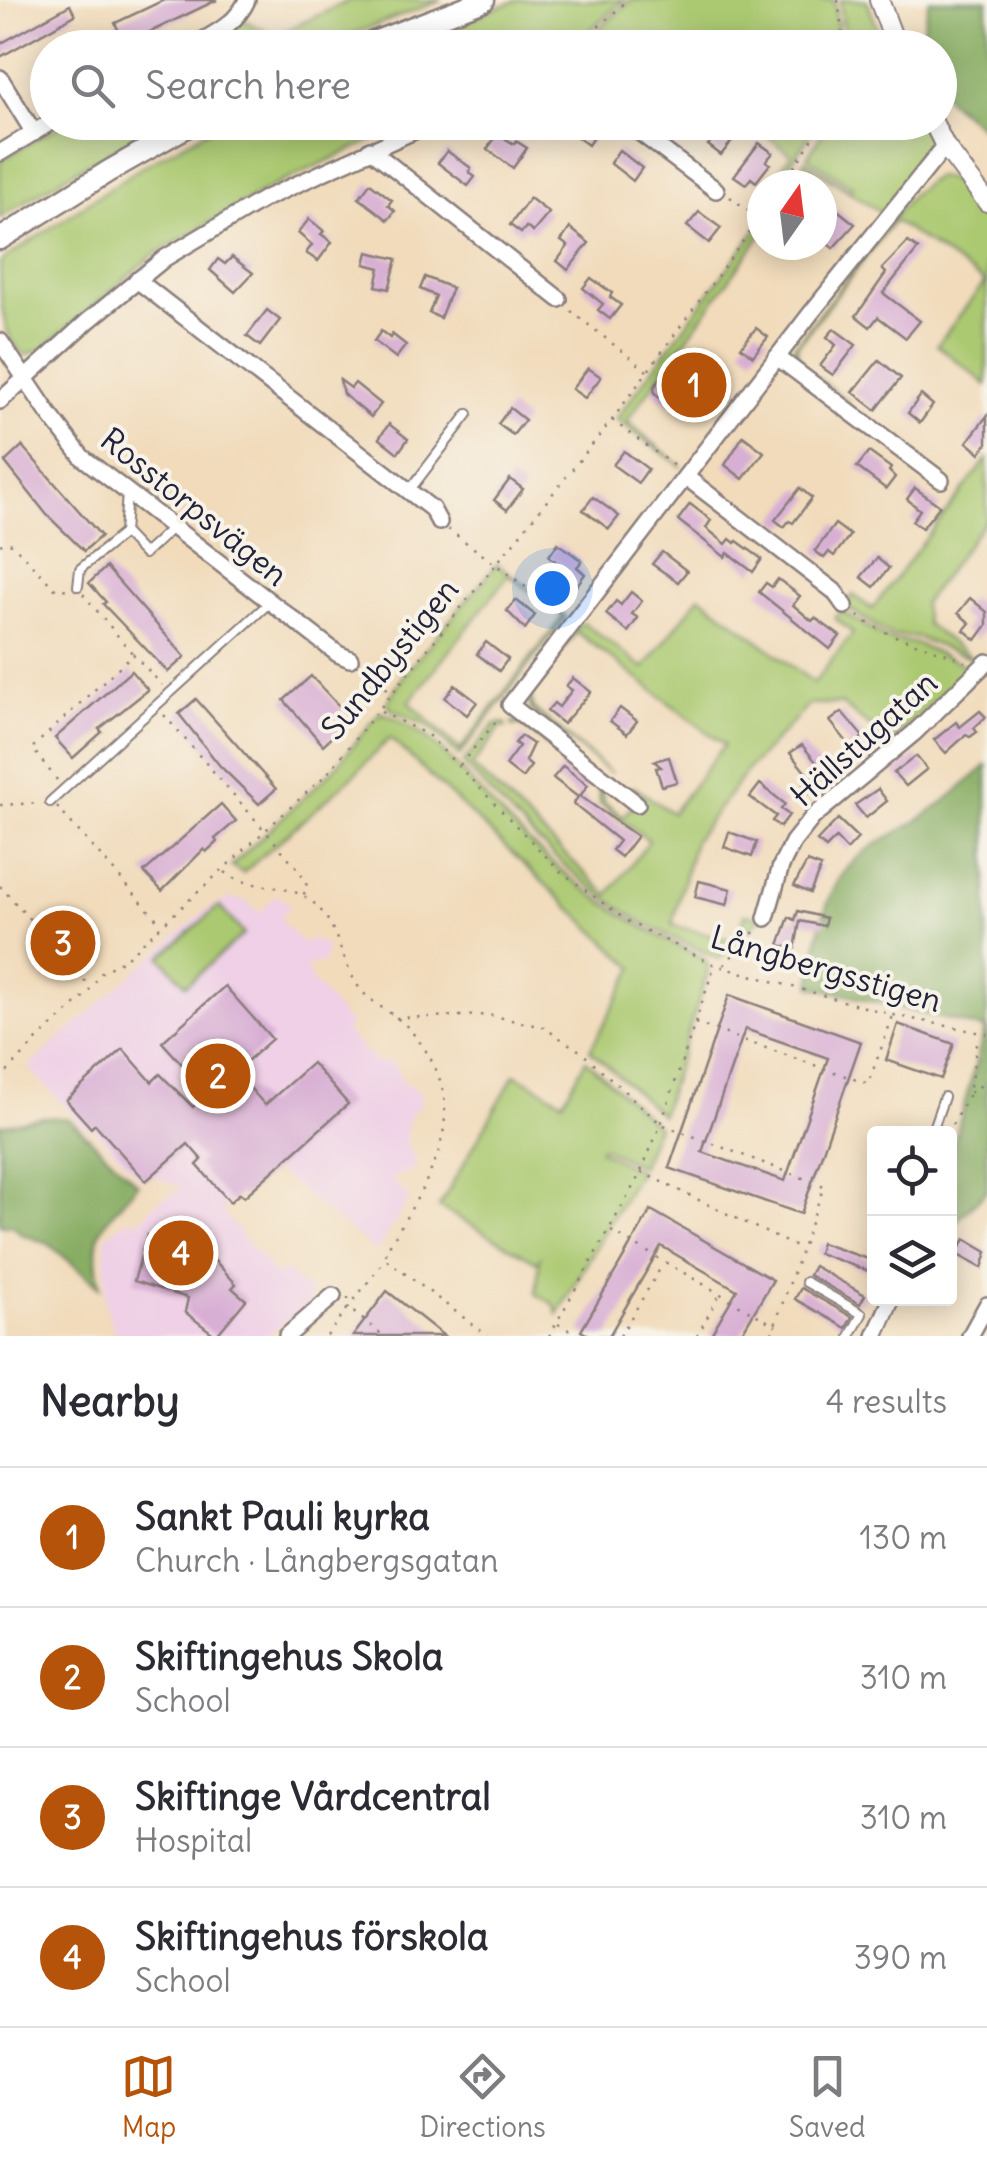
<!DOCTYPE html>
<meta charset="utf-8">
<style>
:root{--surface:#fff;--page:#f2f2f3;--text:#2b2b33;--muted:#7c7c81;--line:#e1e1e2;--accent:#b45309}
body{margin:0;font-family:Delius,sans-serif;background:var(--page);color:var(--text)}
.controls{position:absolute;right:30px;bottom:30px;display:grid;overflow:hidden;border-radius:10px;box-shadow:0 5px 25px #0003}
.controls button{width:90px;height:90px;display:grid;place-items:center;padding:0;border:0;border-bottom:2px solid var(--line);background:var(--surface);color:var(--text);font:50px sans-serif}
.compass{position:absolute;left:747px;top:170px;width:90px;height:90px;border-radius:50%;background:var(--surface);box-shadow:0 5px 25px #0003;rotate:14deg}
.you{position:absolute;left:552px;top:588px;width:35px;height:35px;margin:-25px;border:8px solid #fff;border-radius:50%;background:#1a73e8;box-shadow:0 0 0 15px #1a73e833}
.badge{display:grid;place-items:center;width:65px;height:65px;border-radius:50%;background:var(--accent);color:#fff;font-size:32px;font-weight:700}
.pin{position:absolute;translate:-50% -50%;border:5px solid #fff;box-shadow:0 2px 10px #0006}
.list{margin:0;padding:0;list-style:none}
h2{display:flex;justify-content:space-between;align-items:center;height:130px;margin:0;padding:0 40px;font-size:42px}
h2 small{font-size:32px;font-weight:400;color:var(--muted)}
.list li{display:grid;grid-template-columns:65px 1fr auto;gap:30px;align-items:center;box-sizing:border-box;height:140px;padding:0 40px;border-top:2px solid var(--line)}
.list b{display:block;font-size:38px;white-space:nowrap}
.list p{margin:0;font-size:32px;white-space:nowrap;color:var(--muted)}
.list em{font-size:32px;font-style:normal;color:var(--muted)}
.icon{flex:none;width:55px;height:55px;fill:none;stroke:currentColor;stroke-width:2;stroke-linecap:round;stroke-linejoin:round}
.map{position:relative;flex:none;width:987px;height:1336px;overflow:hidden}
.search{position:absolute;background:var(--surface);box-shadow:0 5px 25px #0003;left:30px;right:30px;top:30px;height:110px;display:flex;align-items:center;gap:25px;box-sizing:border-box;padding:0 35px;border-radius:55px;color:var(--muted);font-size:38px}
.sheet{height:690px;background:var(--surface)}
nav{display:flex;justify-content:space-around;align-items:center;box-sizing:border-box;height:140px;border-top:2px solid var(--line);background:var(--surface);font-size:28px;color:var(--muted)}
nav a{display:grid;justify-items:center;gap:5px}
nav .on{color:var(--accent)}
.map>svg:first-child{display:block}
.built{fill:#efd0e6}
.green{fill:#abc971;stroke:#667656;stroke-width:2.5;fill-rule:evenodd}
.forest{fill:#88ad63;stroke:#55684f;stroke-width:2.5}
.building{fill:#d8afd4;fill-rule:evenodd}
.lines{fill:none;stroke-linecap:round;stroke-linejoin:round}
.service-casing{stroke:#8a7e7b;stroke-width:12}
.minor-casing{stroke:#8a7e7b;stroke-width:20}
.tertiary-casing{stroke:#8a7e7b;stroke-width:22}
.secondary-casing{stroke:#8a7e7b;stroke-width:25}
.path{stroke:#8a7e7b;stroke-width:2.5;stroke-dasharray:2.5 8;stroke-linecap:butt}
.service{stroke:#fff;stroke-width:8}
.minor{stroke:#fff;stroke-width:15}
.tertiary{stroke:#fff;stroke-width:18}
.secondary{stroke:#fff;stroke-width:20}
.labels{text-anchor:middle;stroke-width:8;stroke-linejoin:round;paint-order:stroke}
.street-label{font-size:32px;fill:#22223b;stroke:#f7f3e8}
</style>
<div class="map">
<svg width="987" height="1336" viewBox="0 0 987 1336">
<rect width="100%" height="100%" fill="#f7f3e8"/>
<filter id="ink" filterUnits="userSpaceOnUse"><feTurbulence type="fractalNoise" baseFrequency=".01" numOctaves="2"/><feDisplacementMap in="SourceGraphic" scale="20" xChannelSelector="R" yChannelSelector="G"/><feConvolveMatrix kernelMatrix="1 2 1 2 8 2 1 2 1" color-interpolation-filters="sRGB"/></filter>
<filter id="wash" filterUnits="userSpaceOnUse"><feTurbulence type="fractalNoise" baseFrequency=".0048" numOctaves="4" result="noise"/><feDisplacementMap in="SourceGraphic" scale="40" xChannelSelector="R" yChannelSelector="G"/><feGaussianBlur stdDeviation="2.25" result="paint"/><feColorMatrix in="noise" values="0 0 0 0 0 0 0 0 0 0 0 0 0 0 0 0 0 1.4 0 .05"/><feComposite in="paint" operator="in"/></filter>
<g filter="url(#wash)">
<rect width="100%" height="100%" fill="#f1dbbb"/>
<path class="built" d="M276,895L291,906L280,917L289,930L303,943L313,939L326,946L325,959L318,965H306L311,980L350,1025L345,1031L378,1064L392,1061L404,1084L413,1086L420,1094V1106L409,1115L405,1146L414,1155L415,1163L411,1172L396,1175L393,1181L410,1198L376,1252L272,1167L222,1211L274,1274L285,1271L311,1292L309,1304L266,1336H120L113,1329L105,1301V1236L126,1220H141L156,1203L183,1188L149,1174L142,1180L95,1130L83,1126L28,1067L207,909L230,898L246,901L260,913Z"/>
<g class="green">
<path d="M350,0H442L319,47L202,48L243,20L275,36Z"/>
<path d="M518,0H624L571,47L388,48Z"/>
<path d="M631,0H834L840,47L655,48L647,41L626,47H579Z"/>
<path d="M840,0H867L884,47H846Z"/>
<path d="M64,123H162L67,175L0,218V161Z"/>
<path d="M221,123H409L271,187L152,256L42,349L26,355C0,340 0,293 0,262L140,168Z"/>
<path d="M751,123H818L776,185H770L791,154Z"/>
<path d="M829,123H926C937,159 901,189 880,215L879,211L812,167L798,185H788L805,161L850,190L853,187L807,157Z"/>
<path d="M935,177C959,175 972,198 987,215V385L937,345L985,282L894,221L797,346L799,364L849,402L799,365L793,348L911,195Z"/>
<path d="M762,222V234L627,421L682,467L616,419Z"/>
<path d="M987,459V518L923,604L926,624L975,660L916,637L892,636L844,606L853,595L872,609Z"/>
<path d="M497,564L566,617L459,756L430,727L391,709L387,702L404,675ZM509,575L563,616L460,750L409,702Z"/>
<path d="M700,596L814,683L853,633L835,618L840,611L890,640L917,644L967,666L949,688L890,742L841,704H810L749,768L694,841L672,925L737,941L745,914L761,917L719,959C689,944 657,932 629,914C566,873 513,819 463,763L495,724L505,723L506,727L500,728L472,766L608,895L649,841L600,803L598,785L521,725L513,726L512,723L521,722L601,783L604,802L623,817L641,797L633,786L672,813L724,745L577,632L530,691L533,708L611,773L531,710L527,693L578,626L584,623L644,668Z"/>
<path d="M380,712C439,732 468,784 512,826C567,881 630,925 701,957L707,963L708,972L661,1115L590,1050L634,968L390,738L352,777L243,873L231,866L335,768Z"/>
<path d="M219,906L244,934L186,985L161,957Z"/>
<path d="M586,1060L657,1126L641,1166L602,1147L599,1150L639,1171L558,1314L554,1304L536,1294L540,1258L537,1262L439,1207L515,1074L563,1101Z"/>
</g>
<g class="forest">
<path d="M929,0H987V132L948,100L940,88V48L926,47L922,33Z"/>
<path d="M987,765V1191L950,1227V1157L985,1029L811,986C816,951 820,911 839,880C861,846 888,839 920,819C944,804 965,784 987,765Z"/>
<path d="M43,1117L69,1119L138,1184C103,1225 88,1230 100,1287L49,1244L21,1234L13,1225H0V1125Z"/>
</g>
<g id="blocks">
<g class="building">
<path d="M164,0H217L125,44L115,23Z"/>
<path d="M70,5L75,15L0,57V44Z"/>
<path d="M557,122H583L594,136L588,145Z"/>
<path d="M723,126L736,136L721,155L708,145Z"/>
<path d="M498,134L514,144L516,141L527,148L513,168L487,149Z"/>
<path d="M759,143L773,153L766,161L770,164L756,182L751,178L746,184L734,176Z"/>
<path d="M619,150L642,168L633,181L610,163Z"/>
<path d="M447,151L471,168L469,172L475,177L468,186L438,163Z"/>
<path d="M370,183L392,200L388,205L395,211L388,220L359,198Z"/>
<path d="M530,198L549,213L533,232L526,227L521,233L510,225Z"/>
<path d="M835,208L855,224L833,248L822,239L832,226L826,221Z"/>
<path d="M699,212L721,228L709,243L687,226Z"/>
<path d="M309,219L324,231L321,234L332,242L318,261L306,253L312,245L298,233Z"/>
<path d="M570,228L589,243L568,270L557,261L568,246L561,241Z"/>
<path d="M908,242L918,249L883,293L920,321L906,338L878,317L870,327L856,316L886,273L882,269Z"/>
<path d="M368,252L397,259L389,289L376,286L380,268L365,264Z"/>
<path d="M232,257L253,273L235,292L210,270L218,259L225,264Z"/>
<path d="M425,277L452,288L440,318L429,313L436,296L420,289Z"/>
<path d="M591,278L612,293L610,297L621,305L610,319L598,310L603,304L583,288Z"/>
<path d="M267,310L280,320L260,346L247,336Z"/>
<path d="M756,328L768,337L753,356L741,347Z"/>
<path d="M834,329L856,345L833,375L820,366L836,345L827,337Z"/>
<path d="M381,331L390,338L392,334L406,345L396,358L374,341Z"/>
<path d="M700,360L711,369L722,368L732,377L733,383L725,395L715,396L706,407L686,409L676,402H666L655,394L654,387L663,375L672,374L680,364Z"/>
<path d="M879,360L901,378L876,410L853,392Z"/>
<path d="M588,368L601,377L585,398L572,389Z"/>
<path d="M340,380L351,388L355,383L381,404L371,417L343,394Z"/>
<path d="M921,395L933,405L920,423L908,413Z"/>
<path d="M510,408L525,420L513,435L498,424Z"/>
<path d="M987,416V444L980,453L967,442Z"/>
<path d="M389,424L408,439L398,453L379,438Z"/>
<path d="M743,436L764,452L743,479L725,465Z"/>
<path d="M22,446L101,536L84,551L47,515L5,462Z"/>
<path d="M624,451L648,469L638,483L613,465Z"/>
<path d="M869,452L891,468L889,471L895,477L886,489L857,467Z"/>
<path d="M510,479L523,489L507,510L494,500Z"/>
<path d="M800,488L812,498L793,523L789,521L784,527L775,520Z"/>
<path d="M915,488L940,506L922,528L912,521L920,510L907,499Z"/>
<path d="M593,497L619,516L609,529L583,510Z"/>
<path d="M690,504L711,520L706,528L726,544L730,539L735,543L737,541L762,559L753,572L728,553L725,557L678,520Z"/>
<path d="M835,524L850,535L834,556L829,552L824,558L815,551Z"/>
<path d="M558,543L582,561L577,567L585,574L577,585L568,578L572,574L549,556Z"/>
<path d="M662,552L687,571L678,582L652,564Z"/>
<path d="M877,558L889,568L874,587L861,577Z"/>
<path d="M106,567L185,657L168,672L103,604L106,602L89,583Z"/>
<path d="M778,579L800,596L793,605L812,621L815,618L840,636L830,649L759,592L766,583L772,587Z"/>
<path d="M631,592L642,601L632,614L638,618L628,632L606,614L616,601L621,605Z"/>
<path d="M970,598L987,612V625L976,640L964,630L970,623L958,613Z"/>
<path d="M516,600L535,615L525,629L507,611Z"/>
<path d="M486,642L508,659L499,671L477,654Z"/>
<path d="M131,671L148,690L99,729L102,732L73,758L55,738Z"/>
<path d="M311,676L351,719L323,745L284,700Z"/>
<path d="M573,678L591,692L563,724L547,711L554,703L559,707L572,690L566,686Z"/>
<path d="M455,685L477,702L467,715L445,698Z"/>
<path d="M196,699L276,789L259,804L220,766L179,714Z"/>
<path d="M620,708L637,721L627,734L610,721Z"/>
<path d="M980,711L986,717L974,728L977,732L970,737L966,735L946,753L934,740L956,722L960,727Z"/>
<path d="M842,712L863,737L857,742L863,749L849,760L844,752L850,746L830,721Z"/>
<path d="M521,736L533,744L525,761L531,766L522,778L505,765L519,746L515,743Z"/>
<path d="M802,745L822,769L816,774L822,782L809,793L803,784L810,778L790,753Z"/>
<path d="M916,756L927,769L906,786L894,773Z"/>
<path d="M669,757L677,782L662,786L656,768L661,767L654,761Z"/>
<path d="M563,766L588,785L580,796L637,836L621,857L612,850L619,841L573,804L578,797L553,778Z"/>
<path d="M760,784L785,804L781,809L789,815L780,827L772,821L776,816L750,797Z"/>
<path d="M878,789L887,801L866,818L855,805Z"/>
<path d="M221,804L236,821L215,839L217,842L206,852L204,849L162,891L144,872Z"/>
<path d="M838,819L858,838L847,850L836,838L826,848L817,841Z"/>
<path d="M729,832L757,842L752,857L724,847Z"/>
<path d="M807,862L821,867L810,893L794,886Z"/>
<path d="M699,881L731,889L727,905L695,897Z"/>
<path d="M798,911L826,918L824,926L800,921L795,949L779,945L789,917L795,920Z"/>
<path d="M225,986L272,1039L230,1076L245,1092L250,1088L265,1105L312,1063L348,1104L244,1197L240,1193L230,1202L197,1165L202,1160L188,1144L146,1181L95,1124L91,1128L66,1100L123,1049L152,1082L160,1074L193,1107L208,1093L162,1042Z"/>
<path d="M729,995L861,1042L801,1214L669,1168ZM745,1029L828,1058L785,1181L702,1152Z"/>
<path d="M898,1024L954,1044L941,1079L886,1060Z"/>
<path d="M651,1210L773,1280L740,1336H710L737,1290L661,1246L609,1336H590L581,1331Z"/>
<path d="M147,1235L190,1247L209,1265L215,1261L236,1284L232,1288L246,1300L216,1336L185,1312L188,1298L134,1281Z"/>
<path d="M965,1239L987,1252L982,1268L956,1254Z"/>
<path d="M821,1243L874,1261V1273L818,1253Z"/>
<path d="M814,1266L865,1295L860,1304L809,1275Z"/>
<path d="M801,1288L852,1317L846,1328L795,1299Z"/>
<path d="M387,1291L444,1336H353Z"/>
</g>
</g>
</g>
<g filter="url(#ink)">
<use href="#blocks" fill-opacity="0" stroke="#8a7e7b" stroke-width="2.5"/>
<g class="lines">
<g class="service-casing">
<g id="service">
<path d="M409,491L468,414"/>
<path d="M127,493L124,533L144,554L173,527"/>
<path d="M78,586L80,569L124,533"/>
<path d="M50,802L269,603"/>
<path d="M931,1134L944,1097"/>
<path d="M806,1282L862,1314L850,1336"/>
</g>
</g>
<g class="minor-casing">
<g id="minor">
<path d="M190,48C213,34 236,25 247,0"/>
<path d="M0,78L34,133"/>
<path d="M626,122L716,190"/>
<path d="M370,149L559,299"/>
<path d="M0,153L51,122"/>
<path d="M137,280L432,509L439,522"/>
<path d="M0,341L49,414L82,457L338,654L350,659"/>
<path d="M777,357L941,480"/>
<path d="M0,401L88,321L165,258L264,199L434,122"/>
<path d="M686,477L834,591L845,606"/>
<path d="M637,804L510,705L811,313L945,146"/>
<path d="M766,918L781,866L793,842L813,817L914,733L987,662"/>
<path d="M287,1336L333,1296"/>
<path d="M875,1336L892,1298"/>
<path d="M970,1336L987,1305"/>
</g>
</g>
<g class="tertiary-casing">
<g id="tertiary">
<path d="M879,0L897,48"/>
<path d="M933,122L945,146L987,202"/>
</g>
</g>
<g class="secondary-casing">
<g id="secondary">
<path d="M358,48L484,0"/>
<path d="M0,239L109,171L195,122"/>
</g>
</g>
<g class="path">
<path d="M838,0L844,48"/>
<path d="M575,48L628,0"/>
<path d="M782,185L824,122"/>
<path d="M730,197L759,219"/>
<path d="M571,311L647,371"/>
<path d="M612,420L674,466"/>
<path d="M448,529L562,614"/>
<path d="M0,545L6,542L12,544L56,590L70,589"/>
<path d="M83,594L132,653"/>
<path d="M858,616C889,640 930,644 965,662"/>
<path d="M361,668L390,691"/>
<path d="M381,712L428,735L560,871L627,921L715,965L893,1015L987,1034"/>
<path d="M164,715L300,871L308,888L303,895"/>
<path d="M460,765L499,718"/>
<path d="M57,780L32,748L133,654L162,685"/>
<path d="M0,805L41,803"/>
<path d="M57,807L161,924"/>
<path d="M225,872C249,891 284,881 310,900C338,921 339,958 358,986C372,1006 395,1012 410,1030C480,1110 431,1175 386,1251V1260"/>
<path d="M0,886L90,987"/>
<path d="M724,965L756,930"/>
<path d="M396,1018L489,1015L543,1027L580,1051L661,1124L824,1186L771,1336"/>
<path d="M695,1023L868,1084L893,1016"/>
<path d="M0,1080L35,1042L85,996L102,972L125,959L328,773L612,420L762,215"/>
<path d="M970,1093L987,1081"/>
<path d="M947,1134L969,1094L978,1037"/>
<path d="M641,1172L800,1249"/>
<path d="M611,1231L776,1326"/>
<path d="M387,1260L488,1336"/>
<path d="M348,1297V1308L385,1260"/>
<path d="M558,1324L579,1336"/>
<path d="M327,1336L348,1308L384,1336"/>
<path d="M549,1336L639,1176L661,1124L714,967"/>
<path d="M620,1336L663,1264"/>
<path d="M697,1336L720,1294"/>
</g>
<use href="#service" class="service"/>
<use href="#minor" class="minor"/>
<use href="#tertiary" class="tertiary"/>
<use href="#secondary" class="secondary"/>
</g>
</g>
<g class="labels">
<g class="street-label">
<text transform="translate(194 507) rotate(39)" y="11">Rosstorpsvägen</text>
<text transform="translate(390 659) rotate(-51)" y="11">Sundbystigen</text>
<text transform="translate(864 739) rotate(-42)" y="11">Hällstugatan</text>
<text transform="translate(826 969) rotate(16)" y="11">Långbergsstigen</text>
</g>
</g>
</svg>
<div class="controls">
<button><svg class="icon" aria-label="locate" viewBox="0 0 24 24"><circle cx="12" cy="12" r="6"/><path d="M12 2v4M12 18v4M2 12h4M18 12h4"/></svg></button>
<button><svg class="icon" aria-label="layers" viewBox="0 0 24 24"><path d="M12 4l9 5-9 5-9-5zM3 14l9 5 9-5"/></svg></button>
</div>
<svg class="compass" viewBox="-18 -18 36 36"><path d="M0-13l5 13h-10z" fill="#e53935"/><path d="M0 13l5-13h-10z" fill="#7c7c81"/></svg>
<div class="you"></div>
<div class="pin badge" style="left:694px;top:385px">1</div>
<div class="pin badge" style="left:218px;top:1076px">2</div>
<div class="pin badge" style="left:63px;top:943px">3</div>
<div class="pin badge" style="left:181px;top:1253px">4</div>
<div class="search"><svg class="icon" aria-label="search" viewBox="0 0 24 24"><circle cx="10" cy="10" r="6"/><path d="M15 15l6 6"/></svg>Search here</div>
</div>
<section class="sheet">
<h2>Nearby<small>4 results</small></h2>
<ul class="list">
<li><span class="badge">1</span><div><b>Sankt Pauli kyrka</b><p>Church · Långbergsgatan</p></div><em>130 m</em></li>
<li><span class="badge">2</span><div><b>Skiftingehus Skola</b><p>School</p></div><em>310 m</em></li>
<li><span class="badge">3</span><div><b>Skiftinge Vårdcentral</b><p>Hospital</p></div><em>310 m</em></li>
<li><span class="badge">4</span><div><b>Skiftingehus förskola</b><p>School</p></div><em>390 m</em></li>
</ul>
</section>
<nav>
<a class="on"><svg class="icon" aria-label="map" viewBox="0 0 24 24"><path d="M3 6l6-2 6 2 6-2v14l-6 2-6-2-6 2zM9 4v14M15 6v14"/></svg>Map</a>
<a><svg class="icon" aria-label="directions" viewBox="0 0 24 24"><path d="M12 3l9 9-9 9-9-9zM9 14v-3h6M13 9l2 2-2 2"/></svg>Directions</a>
<a><svg class="icon" aria-label="saved" viewBox="0 0 24 24"><path d="M7 4h10v16l-5-4-5 4z"/></svg>Saved</a>
</nav>
